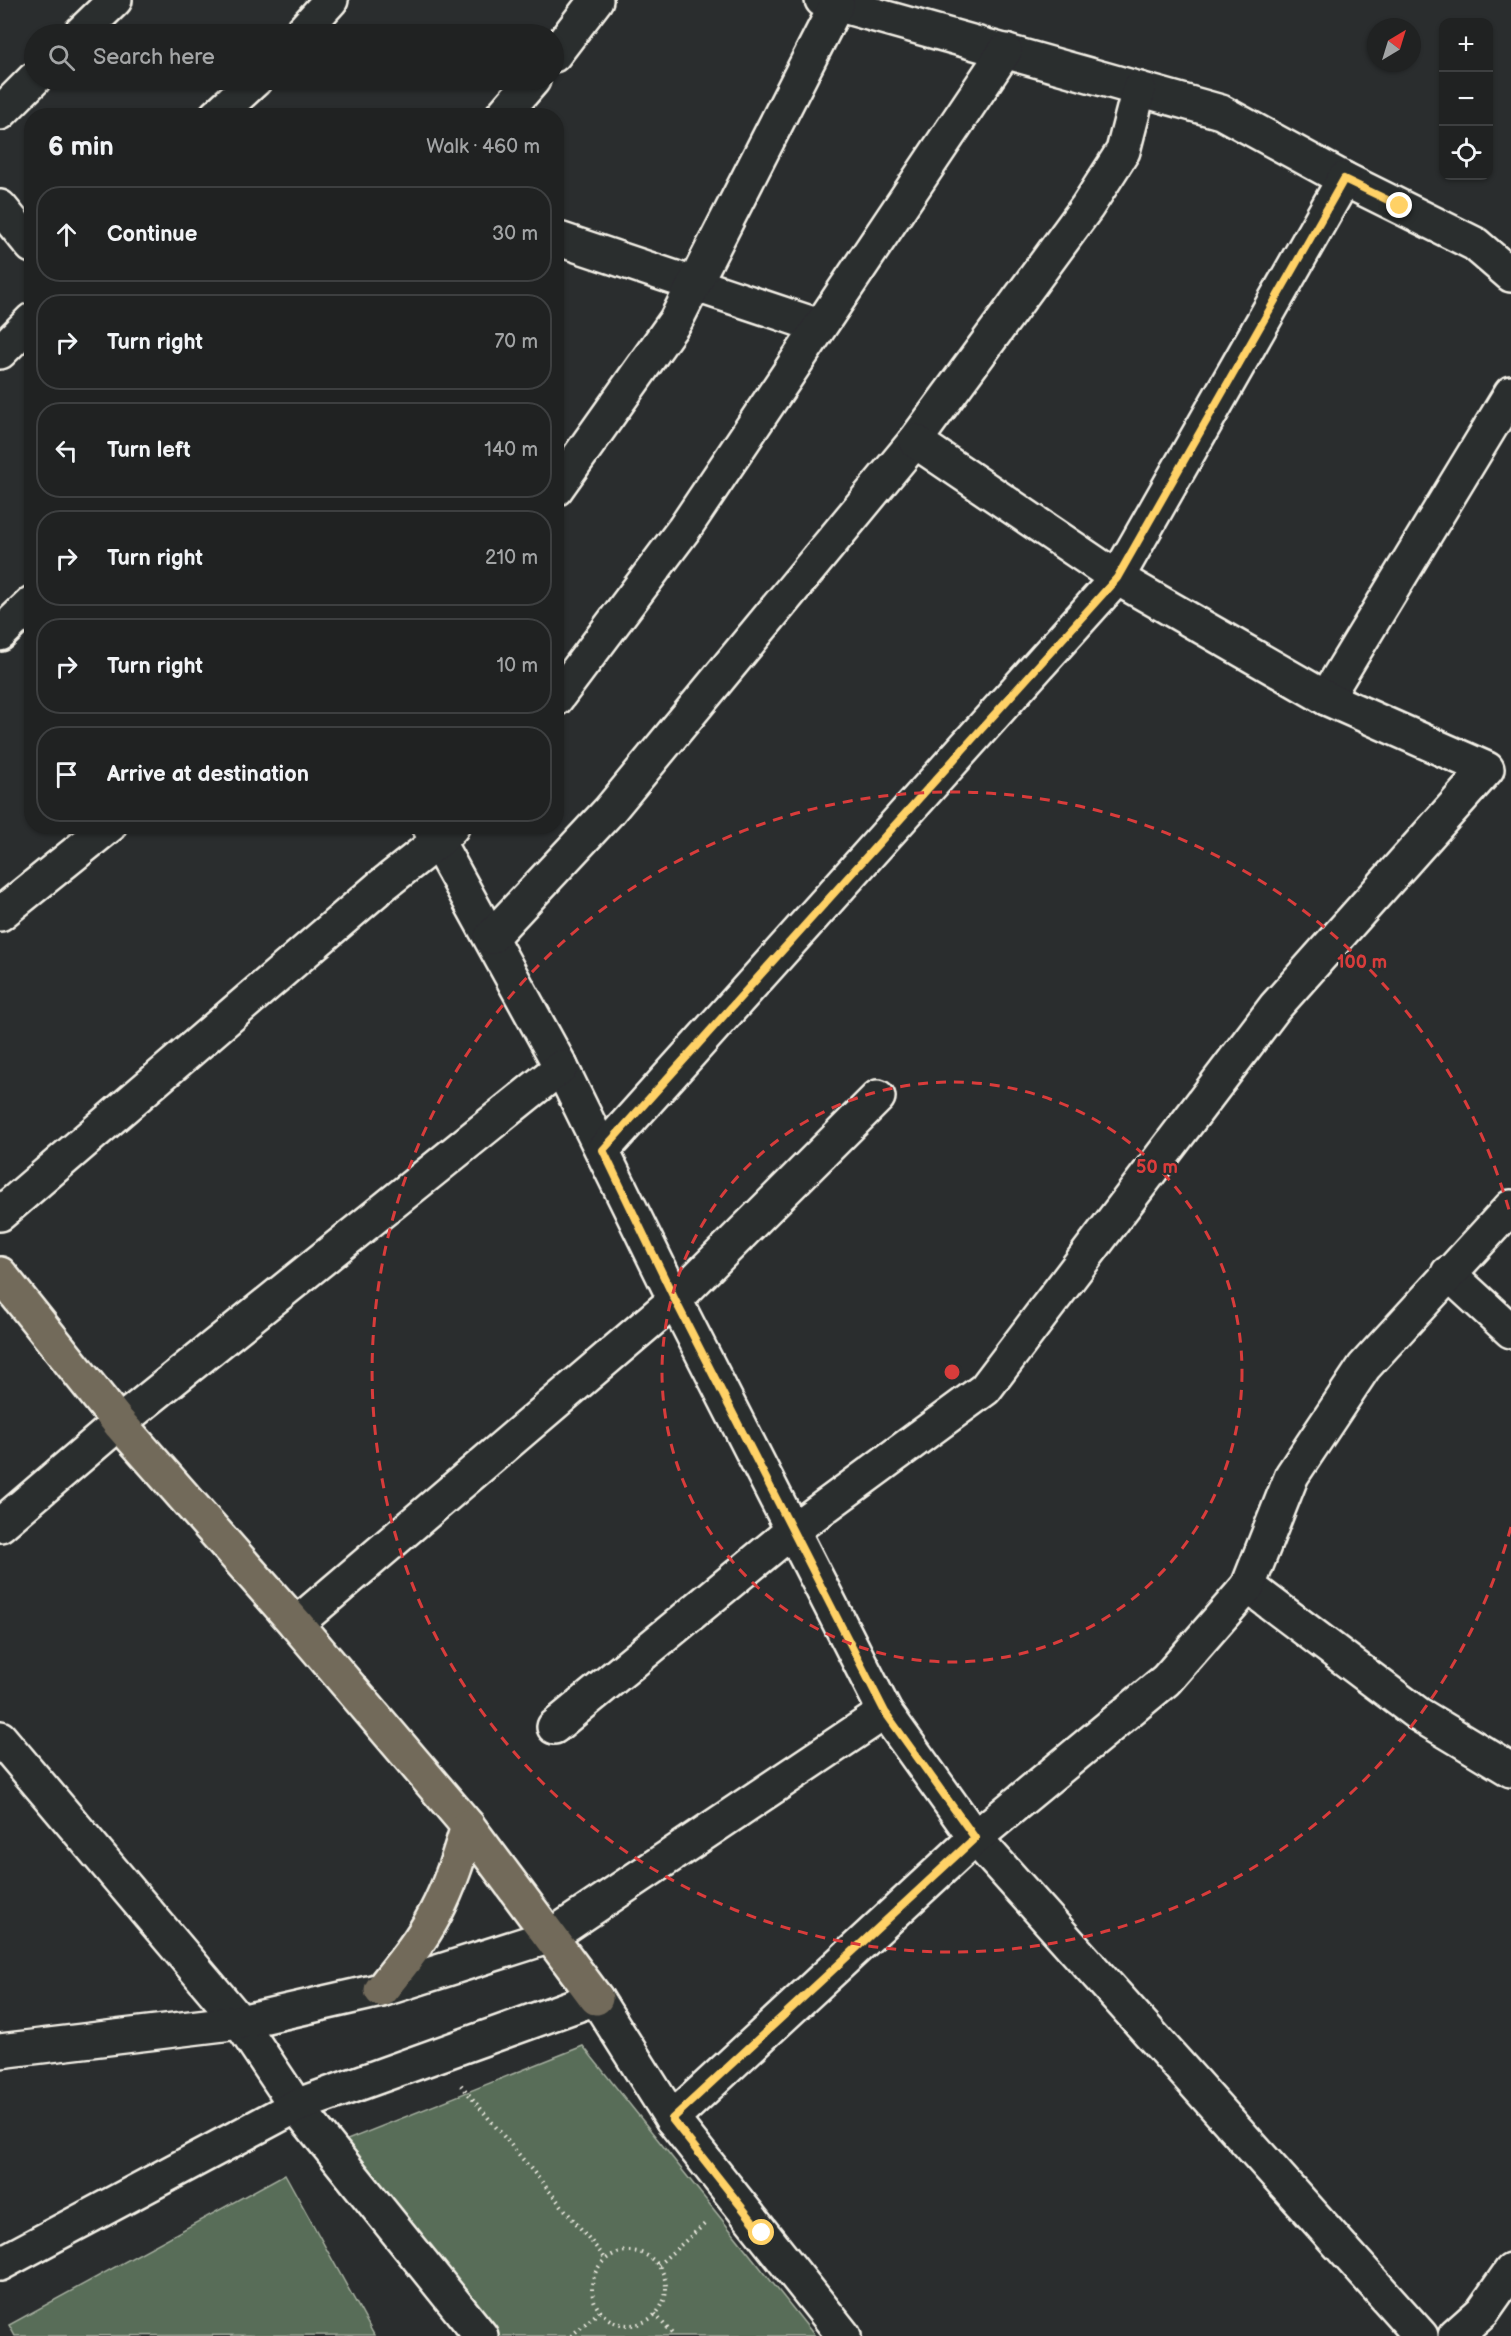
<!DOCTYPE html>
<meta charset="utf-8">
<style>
:root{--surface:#202222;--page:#282a2a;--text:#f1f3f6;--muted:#a2a4a5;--line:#3d3f40}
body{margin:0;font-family:"Balsamiq Sans",sans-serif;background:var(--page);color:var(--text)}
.controls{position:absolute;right:18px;top:18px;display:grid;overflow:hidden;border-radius:12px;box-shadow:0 2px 4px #0004}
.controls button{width:54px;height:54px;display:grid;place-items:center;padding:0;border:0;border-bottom:2px solid var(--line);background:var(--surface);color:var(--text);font:30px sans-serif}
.compass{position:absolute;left:1367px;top:18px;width:54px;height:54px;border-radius:50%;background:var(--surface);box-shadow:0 2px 4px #0004;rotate:38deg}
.stop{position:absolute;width:18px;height:18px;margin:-14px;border:4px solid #ffd166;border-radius:50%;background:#fff}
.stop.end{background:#ffd166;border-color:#fff;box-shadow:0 2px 6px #0008}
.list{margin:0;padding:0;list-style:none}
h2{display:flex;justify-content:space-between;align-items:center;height:78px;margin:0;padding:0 24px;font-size:26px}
h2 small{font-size:20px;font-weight:400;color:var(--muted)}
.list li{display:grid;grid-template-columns:39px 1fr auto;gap:18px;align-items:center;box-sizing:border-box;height:96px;margin:0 12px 12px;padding:0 12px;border:2px solid var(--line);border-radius:24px}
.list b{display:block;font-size:22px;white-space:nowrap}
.list em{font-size:20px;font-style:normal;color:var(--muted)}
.icon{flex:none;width:33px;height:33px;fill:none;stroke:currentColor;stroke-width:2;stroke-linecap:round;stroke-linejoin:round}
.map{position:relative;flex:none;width:1511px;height:2336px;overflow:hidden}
.search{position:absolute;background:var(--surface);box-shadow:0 2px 4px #0004;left:24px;top:24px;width:540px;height:66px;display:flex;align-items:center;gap:15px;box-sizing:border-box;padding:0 21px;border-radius:33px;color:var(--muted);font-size:22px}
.panel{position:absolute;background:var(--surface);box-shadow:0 2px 4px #0004;left:24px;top:108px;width:540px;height:726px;border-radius:24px}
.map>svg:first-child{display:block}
.green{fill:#586d58;stroke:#a6afa0;stroke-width:1.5}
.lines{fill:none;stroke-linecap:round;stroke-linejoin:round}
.minor-casing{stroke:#f4f1e8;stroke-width:38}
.major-casing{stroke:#f4f1e8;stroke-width:38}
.path{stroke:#f4f1e8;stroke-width:4;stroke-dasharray:1.5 4.5;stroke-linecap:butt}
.minor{stroke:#2a2d2e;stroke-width:33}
.major{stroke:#726b5a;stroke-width:33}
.route{stroke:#ffd166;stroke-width:8}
.ring{fill:none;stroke:#d93c3b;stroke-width:3;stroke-dasharray:10 8}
.centre{fill:#d93c3b;stroke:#2a2d2e;stroke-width:3}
.ring-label{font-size:18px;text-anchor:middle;font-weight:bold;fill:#d93c3b;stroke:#2a2d2e;stroke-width:4.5;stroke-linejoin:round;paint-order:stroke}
</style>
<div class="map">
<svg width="1511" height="2336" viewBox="0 0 1511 2336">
<rect width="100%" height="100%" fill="#2a2d2e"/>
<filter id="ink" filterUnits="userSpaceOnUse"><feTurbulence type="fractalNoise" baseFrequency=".0167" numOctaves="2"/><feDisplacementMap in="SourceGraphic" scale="12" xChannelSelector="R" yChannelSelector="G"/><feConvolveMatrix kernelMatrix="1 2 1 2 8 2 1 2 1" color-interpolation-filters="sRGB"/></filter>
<g filter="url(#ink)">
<g class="green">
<path d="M583,2046L815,2336H493L332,2146Z"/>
<path d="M285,2174L374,2335L15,2336L9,2325Z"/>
</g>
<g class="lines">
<g class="minor-casing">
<g id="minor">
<path d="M822,0L1221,112L1344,179L1475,244L1511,275"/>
<path d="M80,34L115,0"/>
<path d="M300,34L331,0"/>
<path d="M554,55L596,0"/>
<path d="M0,113L34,79"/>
<path d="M216,116L255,80"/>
<path d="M502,116L533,80"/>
<path d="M0,207L32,246"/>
<path d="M556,238L819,326"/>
<path d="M0,352L32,320"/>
<path d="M556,489L676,320L837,4"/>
<path d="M0,634L32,603"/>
<path d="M1326,698L1511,393"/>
<path d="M556,699L684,529L1005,51"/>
<path d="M429,826L561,1067L675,1300L885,1712L975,1838L1421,2336"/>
<path d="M0,914L109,826"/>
<path d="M491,937L609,811L915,441L1087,207L1123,151L1139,89"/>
<path d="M603,1150L1117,578L1344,179"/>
<path d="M0,1214L380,887L437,842L452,827"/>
<path d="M1448,1273L1511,1331"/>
<path d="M0,1525L119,1423L561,1067"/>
<path d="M1248,1586L1418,1714L1511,1770"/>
<path d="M296,1624L675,1300L878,1097"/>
<path d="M554,1727L793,1530L985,1389L1275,1007L1487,769L1326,698L1117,578L915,441"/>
<path d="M0,1738L240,2022L296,2106L481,2336"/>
<path d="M0,2051L240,2022L381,1990L551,1936L885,1712"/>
<path d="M672,2119L975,1838L1166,1680L1248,1586L1292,1475L1364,1367L1511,1207"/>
<path d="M0,2264L296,2106L596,1998L672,2119L844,2336"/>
<path d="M1455,2336L1483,2311L1511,2271"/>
</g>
</g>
<g class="major-casing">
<g id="major">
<path d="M0,1274L119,1423L296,1624L468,1826L596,1998"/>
<path d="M381,1990C401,1965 421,1941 435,1914C450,1886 459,1856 468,1826"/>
</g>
</g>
<g class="path">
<path d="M461,2085L606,2259"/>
<circle cx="629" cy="2288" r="37"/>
<path d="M658,2265L707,2222"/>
<path d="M655,2314L674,2336"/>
<path d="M571,2336L599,2312"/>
</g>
<use href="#minor" class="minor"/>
<use href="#major" class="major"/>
</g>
</g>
<g class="lines" filter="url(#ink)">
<path class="route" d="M762,2233L672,2119L975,1838L885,1712L675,1300L603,1150L1117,578L1344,179L1400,206"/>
</g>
<g class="ring">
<circle cx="952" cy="1372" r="290"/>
<path d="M1511 1527A580 580 0 1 1 1511 1217"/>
</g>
<circle cx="952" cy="1372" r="9" class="centre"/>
<g class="ring-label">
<text x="1362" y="968">100 m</text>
<text x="1157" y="1173">50 m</text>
</g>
</svg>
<div class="controls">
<button>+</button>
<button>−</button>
<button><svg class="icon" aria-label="locate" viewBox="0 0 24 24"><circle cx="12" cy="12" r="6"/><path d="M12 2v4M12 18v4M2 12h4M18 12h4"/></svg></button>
</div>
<svg class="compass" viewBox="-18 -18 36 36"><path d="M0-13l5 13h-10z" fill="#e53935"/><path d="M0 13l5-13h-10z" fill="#a2a4a5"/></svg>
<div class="stop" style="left:762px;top:2233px"></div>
<div class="stop end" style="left:1400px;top:206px"></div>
<div class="search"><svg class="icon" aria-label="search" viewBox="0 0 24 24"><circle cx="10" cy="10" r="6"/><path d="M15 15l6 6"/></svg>Search here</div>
<section class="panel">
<h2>6 min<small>Walk · 460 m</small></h2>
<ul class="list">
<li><svg class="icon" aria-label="ahead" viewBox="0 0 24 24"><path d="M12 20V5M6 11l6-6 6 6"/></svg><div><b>Continue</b></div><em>30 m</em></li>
<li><svg class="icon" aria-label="right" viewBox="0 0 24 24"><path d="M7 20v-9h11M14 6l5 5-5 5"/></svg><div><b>Turn right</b></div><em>70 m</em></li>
<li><svg class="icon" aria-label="left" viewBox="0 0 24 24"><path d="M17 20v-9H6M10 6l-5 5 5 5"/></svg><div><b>Turn left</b></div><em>140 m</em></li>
<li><svg class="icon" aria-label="right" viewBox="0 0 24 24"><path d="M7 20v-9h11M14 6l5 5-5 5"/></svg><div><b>Turn right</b></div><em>210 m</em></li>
<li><svg class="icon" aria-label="right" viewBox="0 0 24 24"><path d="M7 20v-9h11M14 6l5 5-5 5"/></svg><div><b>Turn right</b></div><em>10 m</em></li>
<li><svg class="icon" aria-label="arrive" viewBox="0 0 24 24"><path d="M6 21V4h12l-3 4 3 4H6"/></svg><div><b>Arrive at destination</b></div></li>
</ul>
</section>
</div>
